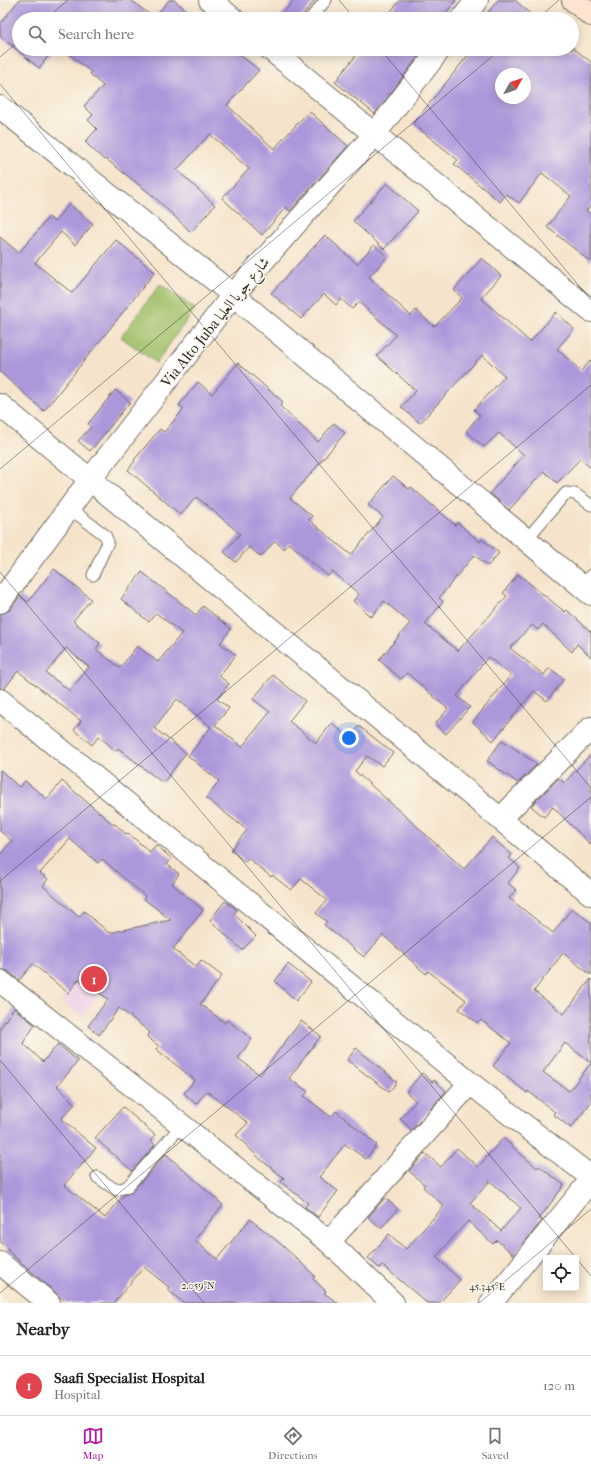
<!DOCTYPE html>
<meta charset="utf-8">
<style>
:root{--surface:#fff;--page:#f6f6f6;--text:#222;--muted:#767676;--line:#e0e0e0;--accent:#b5179e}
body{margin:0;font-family:"IM FELL French Canon",Amiri,serif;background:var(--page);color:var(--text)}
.controls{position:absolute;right:12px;bottom:12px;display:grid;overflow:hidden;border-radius:0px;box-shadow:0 2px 10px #0003}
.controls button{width:36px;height:36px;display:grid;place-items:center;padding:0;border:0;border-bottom:1px solid var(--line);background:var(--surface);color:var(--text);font:20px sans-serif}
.compass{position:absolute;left:495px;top:68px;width:36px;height:36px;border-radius:50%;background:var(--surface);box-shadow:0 2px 10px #0003;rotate:50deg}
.you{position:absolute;left:349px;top:738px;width:14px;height:14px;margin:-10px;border:3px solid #fff;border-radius:50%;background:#1a73e8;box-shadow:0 0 0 6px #1a73e833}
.badge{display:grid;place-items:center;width:26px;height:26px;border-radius:50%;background:var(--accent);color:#fff;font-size:13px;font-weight:700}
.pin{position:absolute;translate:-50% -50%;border:2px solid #fff;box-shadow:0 1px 4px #0006}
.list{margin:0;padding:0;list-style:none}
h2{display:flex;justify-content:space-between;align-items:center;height:52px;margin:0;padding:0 16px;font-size:17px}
h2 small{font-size:13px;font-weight:400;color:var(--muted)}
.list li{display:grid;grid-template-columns:26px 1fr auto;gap:12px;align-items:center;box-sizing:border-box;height:60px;padding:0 16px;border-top:1px solid var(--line)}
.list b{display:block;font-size:15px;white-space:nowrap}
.list p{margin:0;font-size:13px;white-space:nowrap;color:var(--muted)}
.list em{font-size:13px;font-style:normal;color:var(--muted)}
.icon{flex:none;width:22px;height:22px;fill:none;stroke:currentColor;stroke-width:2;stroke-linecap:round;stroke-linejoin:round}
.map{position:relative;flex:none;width:591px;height:1303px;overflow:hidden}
.search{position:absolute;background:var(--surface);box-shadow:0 2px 10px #0003;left:12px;right:12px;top:12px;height:44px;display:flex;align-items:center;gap:10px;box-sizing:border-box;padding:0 14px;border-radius:22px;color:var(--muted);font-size:15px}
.sheet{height:112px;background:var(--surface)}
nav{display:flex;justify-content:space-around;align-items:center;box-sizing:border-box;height:56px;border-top:1px solid var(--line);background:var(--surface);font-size:11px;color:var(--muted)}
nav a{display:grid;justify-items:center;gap:2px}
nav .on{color:var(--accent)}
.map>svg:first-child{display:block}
.built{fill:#eed0e7}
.green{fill:#a0c069;stroke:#66764a}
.building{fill:#ad97db;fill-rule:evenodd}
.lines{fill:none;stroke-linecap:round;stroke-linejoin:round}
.service-casing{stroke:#726c63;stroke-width:13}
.minor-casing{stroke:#726c63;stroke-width:24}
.tertiary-casing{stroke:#726c63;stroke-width:24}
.secondary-casing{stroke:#726c63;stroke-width:24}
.service{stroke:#fff;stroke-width:11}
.minor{stroke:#fff;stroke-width:22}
.tertiary{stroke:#fff;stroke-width:22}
.secondary{stroke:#fde4d1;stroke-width:22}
.ticks{fill:none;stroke:#2b2b2b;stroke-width:1;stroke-opacity:0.45}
.labels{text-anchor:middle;stroke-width:3;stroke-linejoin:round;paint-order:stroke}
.street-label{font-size:15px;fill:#2b2b2b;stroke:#fbf7ec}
.ticks-label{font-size:10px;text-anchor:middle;fill:#2b2b2b;stroke:#fbf7ec;stroke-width:3;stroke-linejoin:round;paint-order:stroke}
</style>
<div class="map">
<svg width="591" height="1303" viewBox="0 0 591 1303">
<rect width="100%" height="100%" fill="#fbf7ec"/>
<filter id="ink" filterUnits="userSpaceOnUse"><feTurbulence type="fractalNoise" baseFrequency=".025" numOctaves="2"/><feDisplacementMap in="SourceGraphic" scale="8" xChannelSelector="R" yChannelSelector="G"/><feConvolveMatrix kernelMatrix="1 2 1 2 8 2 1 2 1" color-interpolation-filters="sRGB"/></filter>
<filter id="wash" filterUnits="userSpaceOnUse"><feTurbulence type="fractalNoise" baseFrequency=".012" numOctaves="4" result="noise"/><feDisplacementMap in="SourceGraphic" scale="16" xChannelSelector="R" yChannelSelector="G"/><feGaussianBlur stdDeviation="0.9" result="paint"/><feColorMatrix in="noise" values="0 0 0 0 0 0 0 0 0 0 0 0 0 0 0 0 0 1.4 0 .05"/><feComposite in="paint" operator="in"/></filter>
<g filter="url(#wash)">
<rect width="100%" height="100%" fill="#f5e4cb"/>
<path class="built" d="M116,931L137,947L98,992L99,995L82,1017L61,1002Z"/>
<path class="green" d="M160,284L195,309L156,363L121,337Z"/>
<g id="blocks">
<g class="building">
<path d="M19,0H131L154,18L169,0H174L197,19H49L41,13L36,19H19V49H54L39,68L0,36V24Z"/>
<path d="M294,0H315L300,19H278Z"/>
<path d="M400,0H456L441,19H385Z"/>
<path d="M498,0H515L536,19H483Z"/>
<path d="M572,47L591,62V205L586,211L591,214V262L547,227L571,196L542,173L519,203L506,194L500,202L454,164L458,160L413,124L473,49L572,50ZM501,74H525V98H501Z"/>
<path d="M63,49H232L259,70L227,105L274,149L309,111L348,146L290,211L286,207L262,235L222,198L249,169L210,134L177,170L215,205L191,232L152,195L106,159L104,160L85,142L97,129L88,120L93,115L84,106L103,86L90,74L91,72Z"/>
<path d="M361,49H424L375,114L335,82Z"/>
<path d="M387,183L418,211L384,249L353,221Z"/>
<path d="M69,204L93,224L75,245L61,232L35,263L72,293L116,240L155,272L44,411L0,372V237L19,253L49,217L54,222Z"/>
<path d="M325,235L357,264L374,245L387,257L369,277L411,316L416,310L432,325L435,326L462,298L454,290L482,258L501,276L481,298L530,342L556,312L574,329L557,349L581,371L591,360V468L580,459L557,483L544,471L509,510L490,493L524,455L499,433L484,447L466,431L480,415L474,410L505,376L482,355L420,423L401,407L416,391L377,356L396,335L359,302L352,309L341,299L336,305L324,294L301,319L271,293Z"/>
<path d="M238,363L283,402L280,406L318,442L334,423L345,433L290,498L312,516L309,520L351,555L383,517L368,505L393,476L409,489L411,487L455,525L457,522L480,542L482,539L499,553L488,566L474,555L439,598L443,602L425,624L458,651L507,596L503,593L518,574L565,612L567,610L591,632V657L577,644L572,652L543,624L538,630L532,625L510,648L544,675L549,668L564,679L547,701L534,691L493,741L473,722L511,675L488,657L457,696L470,707L446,734L435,724L448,709L407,673L401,679L379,660L410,623L384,601L371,617L353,601L359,594L332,571L328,576L289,543L284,549L275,541L261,557L249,547L236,562L224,552L240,534L209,507L196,497L181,515L128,470L135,461L134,460L160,429L164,432L184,409L179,405L198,382L212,394Z"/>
<path d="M115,390L130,402L90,451L78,441L91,427L88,424Z"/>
<path d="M54,569L91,599L73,621L100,643L96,649L120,668L137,646L158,662L182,633L156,613L149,622L121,599L142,572L196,615L203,606L231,629L220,643L236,655L219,676L229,684L217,699L229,708L215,725L242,747L270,712L253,699L273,675L305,701L289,721L316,743L332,723L349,738L359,726L393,753L382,766L367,756L355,771L464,869L492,837L512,855L509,858L520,868L508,883L516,890L509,898L553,933L572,908L591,923V975L563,953L534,991L564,1014L591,979V1102L571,1128L553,1114L555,1112L528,1091L527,1093L493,1066L511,1043L481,1020L478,1023L459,1009L466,1000L428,971L426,974L383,935L364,957L324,925L327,922L316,913L327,900L301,879L291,890L272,875L271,877L248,858L245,862L231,850L247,830L206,798L219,781L188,756L211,727L177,699L154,728L186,753L163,783L118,748L116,751L99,736L92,745L74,730L81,721L18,671L4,689L0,688V614L10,610L20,596L28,602ZM66,648L89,667L70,691L46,673ZM565,1043L591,1063L569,1091L543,1072Z"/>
<path d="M502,740L537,764L518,783L487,761Z"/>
<path d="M591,754V845L553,807L544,817L531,806L559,778L564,783Z"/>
<path d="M0,770L19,787L25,781L47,799L62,781L114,825L115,824L126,834L128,833L150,852L156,845L172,859L167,864L179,874L172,884L203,910L173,949L196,967L201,960L222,976L200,1004L225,1023L227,1020L252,1039L238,1058L260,1075L301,1021L321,1036L289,1078L308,1092L304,1096L331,1117L336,1111L377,1145L366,1159L345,1144L319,1177L338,1191L318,1217L305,1207L308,1203L281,1182L284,1178L260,1159L236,1135L248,1123L207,1091L196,1104L184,1093L195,1080L156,1049L159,1046L147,1037L150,1032L119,1008L99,1035L88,1026L108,999L79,979L68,993L33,964L19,980L8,971L0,969V855L12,841L0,831ZM70,839L98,863L102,859L145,896L144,899L171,920L109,933L84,911L79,917L43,886L48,879L40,873Z"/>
<path d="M225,901L237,910L234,914L256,936L242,950L210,920Z"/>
<path d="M288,964L311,982L296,1001L275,981Z"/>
<path d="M14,1008L35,1025L23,1043L43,1062L58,1044L78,1061L57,1086L75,1104L61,1119L96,1148L64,1185L105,1218L124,1195L132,1192L166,1154L223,1205L194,1240L217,1259L250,1219L282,1245L315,1276L313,1279L326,1291L324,1293L338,1303H184L168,1290L170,1288L144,1267L114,1303H67L7,1250L8,1248L0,1242V1028Z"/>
<path d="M356,1048L397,1082L389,1092L347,1060Z"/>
<path d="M422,1073L432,1082L434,1080L446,1091L412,1130L400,1119L416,1101L406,1092Z"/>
<path d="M123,1107L155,1135L151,1141L155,1145L132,1171L95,1138Z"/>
<path d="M503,1138L537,1168L539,1166L564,1185L539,1219L542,1221L514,1255L497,1240L493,1244L468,1221L436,1257L460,1280L439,1303H427L382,1265L379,1268L368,1258L389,1234L406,1249L444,1206L423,1187L425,1185L409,1171L425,1153L441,1167L457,1148L478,1167ZM490,1181L521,1208L501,1231L470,1203Z"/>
<path d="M385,1198L398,1209L381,1228L368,1217Z"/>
</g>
</g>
</g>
<g filter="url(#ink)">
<use href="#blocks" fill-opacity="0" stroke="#726c63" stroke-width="1"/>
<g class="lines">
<g class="service-casing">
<g id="service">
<path d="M310,19L326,0"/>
<path d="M69,508L105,535L108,542L93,575"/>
<path d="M526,540L566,493L575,494L591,505"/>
<path d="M582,586L591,575"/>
<path d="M97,1177L116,1190L127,1187L182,1125"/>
</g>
</g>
<g class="minor-casing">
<g id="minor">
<path d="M210,0L233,19"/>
<path d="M270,49L591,311"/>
<path d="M0,107L233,295L591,594"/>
<path d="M0,405L591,894"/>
<path d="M0,700L470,1083L591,1177"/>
<path d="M501,818L591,728"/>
<path d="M0,981L329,1242L393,1303"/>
<path d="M329,1242L470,1083"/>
<path d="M0,1263L49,1303"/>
<path d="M491,1303L591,1180"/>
</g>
</g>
<g class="tertiary-casing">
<g id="tertiary">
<path d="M462,19L477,0"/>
<path d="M0,602L89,481L233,295L374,135L440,49"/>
</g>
</g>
<g class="secondary-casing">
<path id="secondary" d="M573,0L591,15"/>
</g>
<use href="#service" class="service"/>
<use href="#minor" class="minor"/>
<use href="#tertiary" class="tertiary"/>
<use href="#secondary" class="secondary"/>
</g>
</g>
<path class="ticks" d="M339,0L355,19M46,19L68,0M537,19L559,0M380,49L591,300M0,57L19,41M0,84L591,788M0,469L501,49M0,572L576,1258M0,881L591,385M0,1060L204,1303M576,1258L591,1276M0,1293L591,797M479,1303L591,1209"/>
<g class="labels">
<g class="street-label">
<text transform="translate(215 322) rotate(-51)" y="5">Via Alto Juba شارع جوبا العليا</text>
</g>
</g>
<g class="ticks-label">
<text x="198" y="1289">2.059°N</text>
<text x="487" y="1290">45.345°E</text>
</g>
</svg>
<div class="controls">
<button><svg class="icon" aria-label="locate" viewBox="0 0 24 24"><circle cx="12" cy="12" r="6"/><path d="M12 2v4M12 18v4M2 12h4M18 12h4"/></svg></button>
</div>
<svg class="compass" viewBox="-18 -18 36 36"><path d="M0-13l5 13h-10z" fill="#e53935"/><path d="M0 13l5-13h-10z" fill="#767676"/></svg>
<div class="you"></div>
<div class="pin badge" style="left:94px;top:979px;background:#e0444e">1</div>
<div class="search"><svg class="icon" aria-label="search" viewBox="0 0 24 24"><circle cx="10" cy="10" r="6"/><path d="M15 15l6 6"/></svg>Search here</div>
</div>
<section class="sheet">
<h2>Nearby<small></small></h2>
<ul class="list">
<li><span class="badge" style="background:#e0444e">1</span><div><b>Saafi Specialist Hospital</b><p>Hospital</p></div><em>120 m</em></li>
</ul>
</section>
<nav>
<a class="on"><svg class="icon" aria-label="map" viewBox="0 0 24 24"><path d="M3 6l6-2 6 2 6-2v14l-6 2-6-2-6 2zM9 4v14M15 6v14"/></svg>Map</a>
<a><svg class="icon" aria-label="directions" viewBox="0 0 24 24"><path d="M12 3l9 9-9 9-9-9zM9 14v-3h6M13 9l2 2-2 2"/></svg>Directions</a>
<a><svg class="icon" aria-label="saved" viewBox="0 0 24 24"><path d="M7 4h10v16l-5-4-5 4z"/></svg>Saved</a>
</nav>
